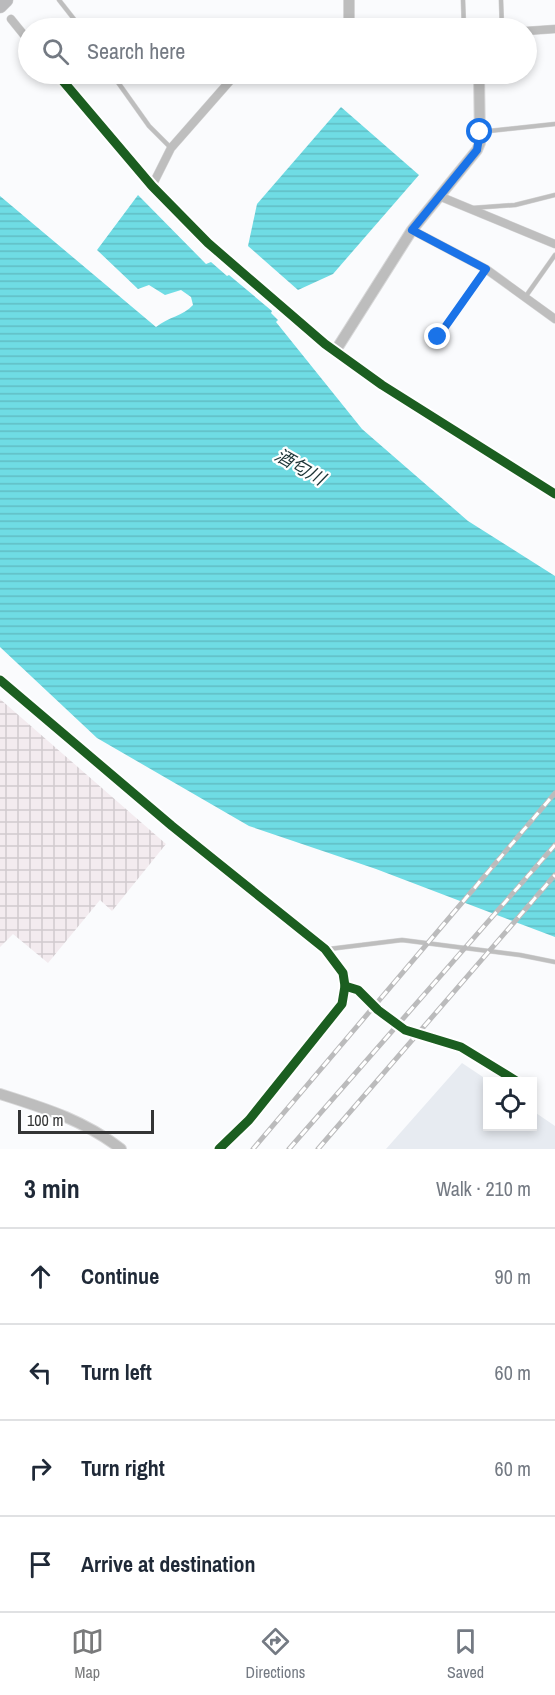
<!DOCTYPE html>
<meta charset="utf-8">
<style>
:root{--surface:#fff;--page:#f2f2f3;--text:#1f2937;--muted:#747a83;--line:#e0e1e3;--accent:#797a7b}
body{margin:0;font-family:"Archivo Narrow","Noto Sans JP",sans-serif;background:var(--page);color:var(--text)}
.controls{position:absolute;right:18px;bottom:18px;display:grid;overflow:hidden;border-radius:0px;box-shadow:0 3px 9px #0003}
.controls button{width:54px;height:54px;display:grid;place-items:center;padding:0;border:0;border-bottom:2px solid var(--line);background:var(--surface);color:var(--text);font:30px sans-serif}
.scale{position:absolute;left:18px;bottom:15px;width:136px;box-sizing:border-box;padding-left:6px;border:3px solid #333435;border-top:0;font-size:16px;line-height:21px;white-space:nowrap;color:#333435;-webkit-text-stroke:4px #fff;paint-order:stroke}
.stop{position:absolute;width:18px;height:18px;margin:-14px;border:4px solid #1a73e8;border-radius:50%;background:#fff}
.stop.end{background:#1a73e8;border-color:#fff;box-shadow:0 2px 6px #0008}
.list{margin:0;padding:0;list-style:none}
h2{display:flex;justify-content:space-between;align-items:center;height:78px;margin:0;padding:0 24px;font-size:26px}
h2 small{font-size:20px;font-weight:400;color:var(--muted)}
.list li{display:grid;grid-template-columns:39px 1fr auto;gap:18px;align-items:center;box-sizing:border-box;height:96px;padding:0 24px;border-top:2px solid var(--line)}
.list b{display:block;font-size:22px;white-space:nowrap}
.list em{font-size:20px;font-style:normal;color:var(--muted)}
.icon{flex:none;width:33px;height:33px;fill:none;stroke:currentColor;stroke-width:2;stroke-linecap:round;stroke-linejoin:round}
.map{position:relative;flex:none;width:555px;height:1149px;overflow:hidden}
.search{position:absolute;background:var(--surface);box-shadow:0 3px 9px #0003;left:18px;right:18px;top:18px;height:66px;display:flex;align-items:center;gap:15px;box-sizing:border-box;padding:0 21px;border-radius:33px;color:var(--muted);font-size:22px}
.sheet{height:462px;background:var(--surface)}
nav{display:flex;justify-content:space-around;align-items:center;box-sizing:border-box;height:84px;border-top:2px solid var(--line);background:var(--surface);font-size:16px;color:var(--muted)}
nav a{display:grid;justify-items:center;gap:3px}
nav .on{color:var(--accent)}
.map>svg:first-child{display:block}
.built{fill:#e7ebf1}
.industrial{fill:url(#industrial-grid)}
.water{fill:url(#water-rules)}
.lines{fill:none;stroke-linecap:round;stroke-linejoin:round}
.lane-casing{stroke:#d7d7d8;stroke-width:5}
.street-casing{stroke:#d7d7d8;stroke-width:9}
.secondary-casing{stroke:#d7d7d8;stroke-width:12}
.highway-casing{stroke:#d7d7d8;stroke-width:15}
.lane{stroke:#bebebe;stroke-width:4}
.street{stroke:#bebebe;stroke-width:8}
.secondary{stroke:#bdbdbd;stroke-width:10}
.highway{stroke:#bababc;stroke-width:14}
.rail-casing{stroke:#bbbbbc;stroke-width:5}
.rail{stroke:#fff;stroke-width:3;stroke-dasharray:9;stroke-linecap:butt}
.cycleway-casing{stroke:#fff;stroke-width:13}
.cycleway{stroke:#1b5e20;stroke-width:9}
.route{stroke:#1a73e8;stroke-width:8}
.labels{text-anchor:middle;stroke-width:4.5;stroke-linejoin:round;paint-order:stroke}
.water-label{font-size:18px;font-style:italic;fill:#1d3537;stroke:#fff}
</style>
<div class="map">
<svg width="555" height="1149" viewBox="0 0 555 1149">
<defs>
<pattern id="industrial-grid" width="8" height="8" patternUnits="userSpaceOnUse" patternTransform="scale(1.5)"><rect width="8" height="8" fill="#f3ebef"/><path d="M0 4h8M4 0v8" fill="none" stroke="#d1cace"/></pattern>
<pattern id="water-rules" width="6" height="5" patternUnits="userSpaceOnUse" patternTransform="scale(1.5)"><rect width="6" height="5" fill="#6fdce4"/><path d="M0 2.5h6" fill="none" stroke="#61bdc4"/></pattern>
</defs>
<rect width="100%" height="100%" fill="#fafbfd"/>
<path class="built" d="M462,1063L489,1081L488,1126H532L533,1111L555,1126V1149H386Z"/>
<path class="industrial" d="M0,699L166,844L112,911L100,900L48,963L13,934L0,947Z"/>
<g class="water">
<path d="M341,107L419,175L333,274L298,290L248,246L257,204Z"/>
<path d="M138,195L206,264L211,262L227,276L229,275L272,311L271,313L278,320L276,322L362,429L468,521L555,576V937L376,869L249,826L97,738L0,647V196L156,327C168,317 183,316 193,305L191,297L181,290L165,295L149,285L138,289L97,250Z"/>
</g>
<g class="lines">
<g class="lane-casing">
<g id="lane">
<path d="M59,0L81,28"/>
<path d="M463,0L464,28"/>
<path d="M501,0L502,28"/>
<path d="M112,74L149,126L171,148"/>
<path d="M480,132L555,124"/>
<path d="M472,208L515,205L555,195"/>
<path d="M526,296L555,255"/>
<path d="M438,337L486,270"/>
<path d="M329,949L402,940L520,955L555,962"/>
</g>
</g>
<g class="street-casing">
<g id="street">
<path d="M11,19L28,40"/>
<path d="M277,28L349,23"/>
<path d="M526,31L555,29"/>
<path d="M57,74L152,186L208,243L325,344L382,385L555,494"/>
<path d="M152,186L171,148L236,74"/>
<path d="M439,196L555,244"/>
<path d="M412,230L486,269L555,319"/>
</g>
</g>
<g class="secondary-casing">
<g id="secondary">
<path d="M349,0V23L381,28"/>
<path d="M336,350L412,230L477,150L480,143L479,74"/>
<path d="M0,680L172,826L325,949L343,973L345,986L342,1004L249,1120L219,1149"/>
<path d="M0,1094C44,1108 84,1120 121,1149"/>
</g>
</g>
<g class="highway-casing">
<path id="highway" d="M0,6L6,0"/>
</g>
<use href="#lane" class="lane"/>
<use href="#street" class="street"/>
<use href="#secondary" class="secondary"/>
<use href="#highway" class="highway"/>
<g class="rail-casing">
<g id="rail">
<path d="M253,1149L555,793"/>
<path d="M289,1149L555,845"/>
<path d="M318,1149L555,875"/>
</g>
</g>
<use href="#rail" class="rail"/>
<g class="cycleway-casing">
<g id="cycleway">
<path d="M57,74L152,186L208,243L325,344L382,385L555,494"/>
<path d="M0,680L172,826L325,949L343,973L345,986L342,1004L249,1120L219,1149"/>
<path d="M345,986L358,990L378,1010L405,1030L461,1047L518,1082"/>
</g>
</g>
<use href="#cycleway" class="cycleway"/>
</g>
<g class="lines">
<path class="route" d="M438,337L486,269L412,230L477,150L480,132"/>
</g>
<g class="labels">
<g class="water-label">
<text transform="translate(300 467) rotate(30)" y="6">酒匂川</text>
</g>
</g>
</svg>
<div class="controls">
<button><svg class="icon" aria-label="locate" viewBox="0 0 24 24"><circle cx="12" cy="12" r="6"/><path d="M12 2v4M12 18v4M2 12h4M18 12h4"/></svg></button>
</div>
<div class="scale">100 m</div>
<div class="stop" style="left:480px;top:132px"></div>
<div class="stop end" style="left:438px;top:337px"></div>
<div class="search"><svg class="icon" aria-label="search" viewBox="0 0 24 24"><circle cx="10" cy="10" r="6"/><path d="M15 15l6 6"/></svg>Search here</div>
</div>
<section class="sheet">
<h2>3 min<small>Walk · 210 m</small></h2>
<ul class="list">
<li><svg class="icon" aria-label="ahead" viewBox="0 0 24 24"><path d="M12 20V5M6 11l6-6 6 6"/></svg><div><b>Continue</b></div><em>90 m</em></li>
<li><svg class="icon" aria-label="left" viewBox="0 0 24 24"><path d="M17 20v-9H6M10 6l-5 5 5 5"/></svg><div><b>Turn left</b></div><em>60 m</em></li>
<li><svg class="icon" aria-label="right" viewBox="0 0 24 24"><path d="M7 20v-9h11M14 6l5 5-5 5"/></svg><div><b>Turn right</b></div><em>60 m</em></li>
<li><svg class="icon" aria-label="arrive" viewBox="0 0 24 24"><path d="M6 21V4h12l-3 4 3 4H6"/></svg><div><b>Arrive at destination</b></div></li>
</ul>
</section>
<nav>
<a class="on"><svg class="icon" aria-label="map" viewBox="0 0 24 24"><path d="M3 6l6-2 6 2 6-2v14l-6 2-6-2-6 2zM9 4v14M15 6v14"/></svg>Map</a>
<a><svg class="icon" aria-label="directions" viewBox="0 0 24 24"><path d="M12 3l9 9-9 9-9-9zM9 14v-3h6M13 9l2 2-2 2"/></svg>Directions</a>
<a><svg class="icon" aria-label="saved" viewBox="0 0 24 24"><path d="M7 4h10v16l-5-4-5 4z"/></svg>Saved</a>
</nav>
